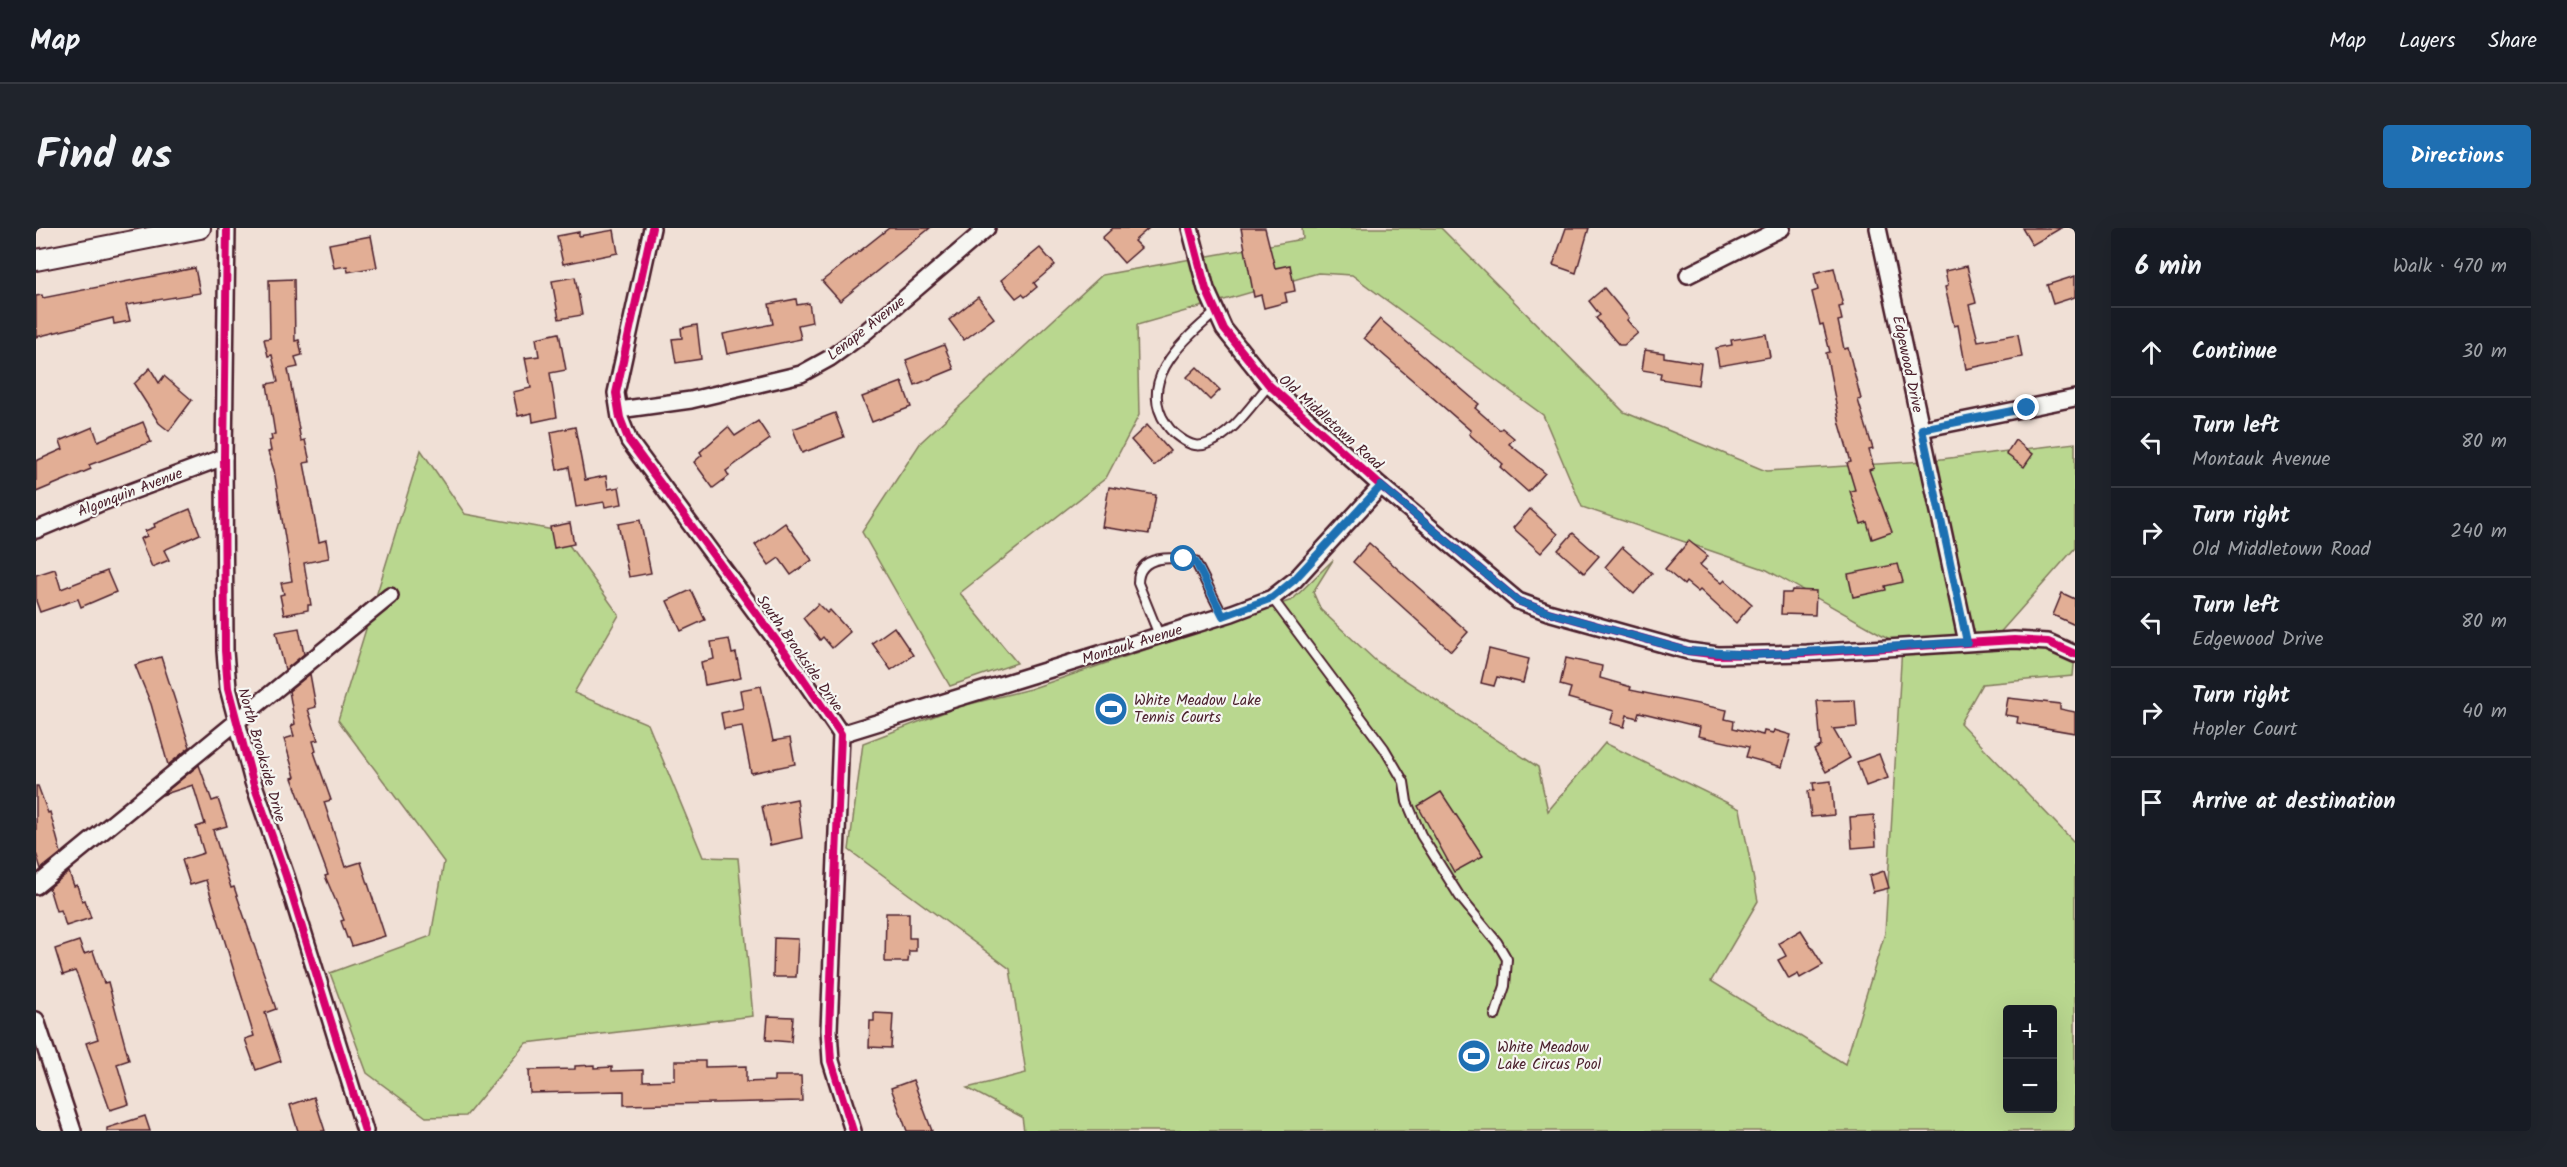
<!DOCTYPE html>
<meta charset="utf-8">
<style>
:root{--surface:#171b24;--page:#20242c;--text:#f1f3f6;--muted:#9ea1a6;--line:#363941;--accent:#1f6fb2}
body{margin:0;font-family:Kalam,sans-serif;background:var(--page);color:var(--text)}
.controls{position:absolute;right:18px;bottom:18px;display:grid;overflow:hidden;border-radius:6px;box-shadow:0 6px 24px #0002}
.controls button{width:54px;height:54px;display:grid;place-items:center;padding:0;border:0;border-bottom:2px solid var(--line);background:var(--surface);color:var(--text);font:30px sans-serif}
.stop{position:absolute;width:18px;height:18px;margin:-14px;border:4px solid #1f6fb2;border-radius:50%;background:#fff}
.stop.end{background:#1f6fb2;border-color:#fff;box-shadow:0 2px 6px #0008}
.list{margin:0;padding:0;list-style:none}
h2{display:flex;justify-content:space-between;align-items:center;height:78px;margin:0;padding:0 24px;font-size:26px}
h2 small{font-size:20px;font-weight:400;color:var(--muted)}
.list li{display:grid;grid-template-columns:39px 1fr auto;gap:18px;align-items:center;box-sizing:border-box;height:90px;padding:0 24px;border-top:2px solid var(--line)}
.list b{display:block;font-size:22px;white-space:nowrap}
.list p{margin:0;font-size:20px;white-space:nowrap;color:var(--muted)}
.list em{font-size:20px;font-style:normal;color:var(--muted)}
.icon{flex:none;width:33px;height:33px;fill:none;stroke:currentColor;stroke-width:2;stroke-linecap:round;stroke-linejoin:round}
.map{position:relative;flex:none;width:2039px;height:903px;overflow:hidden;border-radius:6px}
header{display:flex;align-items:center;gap:36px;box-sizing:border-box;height:84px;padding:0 30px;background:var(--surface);border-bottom:2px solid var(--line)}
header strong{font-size:28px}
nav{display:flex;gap:33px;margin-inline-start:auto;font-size:21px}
.intro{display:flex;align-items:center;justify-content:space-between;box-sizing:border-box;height:144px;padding:0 36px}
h1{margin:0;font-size:42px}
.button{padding:15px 27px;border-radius:6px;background:var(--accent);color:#fff;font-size:21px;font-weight:700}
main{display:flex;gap:36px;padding:0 36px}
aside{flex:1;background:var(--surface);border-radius:6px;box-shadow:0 6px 24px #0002}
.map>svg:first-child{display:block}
.green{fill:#b9d78f;stroke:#827b5d;stroke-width:1.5;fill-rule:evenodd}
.building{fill:#e2ae95;stroke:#4a1f2b;stroke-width:1.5}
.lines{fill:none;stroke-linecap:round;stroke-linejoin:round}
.service-casing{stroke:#4a1f2b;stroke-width:12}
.minor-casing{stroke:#4a1f2b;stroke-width:20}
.tertiary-casing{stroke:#4a1f2b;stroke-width:24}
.service{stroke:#f6f6f2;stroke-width:8}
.minor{stroke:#f6f6f2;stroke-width:15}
.tertiary{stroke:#f6f6f2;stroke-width:20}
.cycleway-casing{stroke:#f6f6f2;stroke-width:11}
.cycleway{stroke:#d6006c;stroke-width:8}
.route{stroke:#1f6fb2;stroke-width:8}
.labels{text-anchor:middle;stroke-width:4.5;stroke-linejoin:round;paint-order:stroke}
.street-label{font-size:15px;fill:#4a1f2b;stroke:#f6f6f2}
.poi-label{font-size:15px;fill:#4a1f2b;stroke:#f6f6f2;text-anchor:start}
</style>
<header>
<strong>Map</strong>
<nav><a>Map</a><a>Layers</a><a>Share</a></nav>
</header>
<div class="intro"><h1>Find us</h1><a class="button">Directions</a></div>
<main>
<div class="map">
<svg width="2039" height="903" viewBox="0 0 2039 903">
<rect width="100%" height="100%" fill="#f0e0d6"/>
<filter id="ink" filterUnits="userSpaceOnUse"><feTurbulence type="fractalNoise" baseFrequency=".0167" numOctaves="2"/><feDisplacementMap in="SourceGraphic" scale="12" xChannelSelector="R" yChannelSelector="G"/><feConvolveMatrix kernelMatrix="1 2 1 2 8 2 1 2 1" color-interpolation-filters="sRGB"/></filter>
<g filter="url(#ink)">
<g class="green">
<path d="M1266,0H1405L1588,184L1730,243L1889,233L2039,215V320L1960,409L2039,426L2037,448L1946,456L1924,495L2039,615V903H988L986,889L931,860L990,845L974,741L813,622L827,515L922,479L994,461L1256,372L1297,332L1277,364L1285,382L1340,433L1502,539L1512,583L1569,515L1704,581L1722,673L1675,753L1809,836L1849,705L1866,418L1731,342L1546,279L1507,187L1316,47L1282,45L1101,97L1103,187L1070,250L924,365L981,435L914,458L826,304L885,214L1066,47L1267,11ZM1972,782H2016V880H1972Z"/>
<path d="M385,222L429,286L523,303L583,387L538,465L612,496L667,629L702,630L717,788L490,815L430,888L390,889L331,845L294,745L395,708L408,634L302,492Z"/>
</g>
<g class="building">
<path d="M853,0H894L804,73L786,53Z"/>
<path d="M1077,0H1113L1098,13L1105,20L1088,35L1066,10Z"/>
<path d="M1205,0H1229L1239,40L1254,37L1259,63L1249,65L1251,74L1228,80L1225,67L1218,69Z"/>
<path d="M1530,0H1553L1540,45L1517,37Z"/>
<path d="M1986,0H2025L1996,17Z"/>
<path d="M578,2L582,25L527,36L521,8L543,4V8Z"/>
<path d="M335,8L341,39L312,44L311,38L298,40L293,16Z"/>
<path d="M1004,20L1019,37L998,55L1001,59L989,69L986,66L980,70L965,52Z"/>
<path d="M1931,38L1940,75L1933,77L1942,113L1982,106L1986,129L1930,141L1922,97L1918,98L1909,59L1912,58L1909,43Z"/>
<path d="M159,40L164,65L90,77L94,93L78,96L77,90L0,109V68L6,67L7,70Z"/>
<path d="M1798,40L1807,78L1803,79L1806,92L1802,93L1808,121L1812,120L1825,171L1822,172L1837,221L1833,222L1838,240L1833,242L1856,304L1836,311L1831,294L1825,296L1814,263L1819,262L1811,235L1815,234L1804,196L1790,125L1794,124L1787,96L1784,97L1776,64L1782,62L1778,45Z"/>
<path d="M2039,48V69L2017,76L2011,57Z"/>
<path d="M539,49L546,87L523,91L516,53Z"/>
<path d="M258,51L259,113L263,112L266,127L259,129L262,139L252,141L265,213L269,212L274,234L268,235L283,314L290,312L293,330L268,335L275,377H272V382L248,387L244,367L248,366L245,355L256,353L238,242L232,224L235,223L233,213L236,212L235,207L239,206L231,156L242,154L236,127L232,128L228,111L234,110L233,52Z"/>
<path d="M1568,60L1593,90L1591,92L1602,105L1588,117H1583L1560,90L1564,87L1553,73Z"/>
<path d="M942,69L958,90L928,112L913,92Z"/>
<path d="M760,71L761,77L773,75L776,94L762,97L765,111L691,126L687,106L737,96L733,76Z"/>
<path d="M1344,91L1443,176L1439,180L1464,202L1466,200L1478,210L1473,216L1509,245L1492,264L1464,239L1467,236L1433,206L1435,203L1328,110Z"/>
<path d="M661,97L665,131L640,135L636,111L646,110L645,100Z"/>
<path d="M523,105L530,142L514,145L521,189L497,194L496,185L482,188L477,164L495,160L489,130L503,128L500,110Z"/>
<path d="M1730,106L1734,129L1683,138L1680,120L1696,117L1695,112Z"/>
<path d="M908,117L918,141L879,157L870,132Z"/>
<path d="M1609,122L1628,125V129L1665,135L1662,157L1624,151L1625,145L1606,142Z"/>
<path d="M1161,139L1184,162L1174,172L1151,149Z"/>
<path d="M114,140L123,155L128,148L156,172L133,203L123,195L98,156Z"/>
<path d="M866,154L875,179L836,194L826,169Z"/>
<path d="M799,185L808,209L766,225L757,201Z"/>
<path d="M722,193L734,211L690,243L693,248L677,260L658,234L666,227L664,224L692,199L699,208Z"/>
<path d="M107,194L115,214L53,237L55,241L0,264V233L27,221L24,213L57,199L62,213Z"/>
<path d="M1111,197L1134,223L1118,238L1095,212Z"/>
<path d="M539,199L549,252L570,248L572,261L583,259L586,276L569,279L568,274L540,279L533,239L521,242L515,204Z"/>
<path d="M1979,212L1997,226L1988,239L1970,226Z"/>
<path d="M1073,259L1120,267L1113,306L1066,299Z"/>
<path d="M154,281L164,306L128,322L133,332L116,339L104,311L111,308L109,303L119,299L118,296Z"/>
<path d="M1494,281L1522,306L1505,325L1477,300Z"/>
<path d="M604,292L615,345L593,349L582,296Z"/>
<path d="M534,295L538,316L518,320L514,299Z"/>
<path d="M749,295L776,332L755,347L743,330L733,337L719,317Z"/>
<path d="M1537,305L1563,328L1548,345L1522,322Z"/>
<path d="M1653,313L1672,328L1664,337L1686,355L1689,352L1716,376L1700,395L1664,362L1662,364L1650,354L1648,357L1629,341Z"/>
<path d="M1333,315L1432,404L1415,423L1317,334Z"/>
<path d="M1586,319L1616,345L1598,366L1569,339Z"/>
<path d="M1862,336L1867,354L1849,358L1850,362L1817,369L1812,346Z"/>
<path d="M19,341L25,361L71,343L80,364L45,379L42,371L4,384L0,373V347Z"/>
<path d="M655,362L669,392L645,403L631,373Z"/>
<path d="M1756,362L1780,363L1779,387L1745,386L1746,365H1755Z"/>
<path d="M2026,365L2039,371V397L2017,387Z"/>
<path d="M782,376L791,385L794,382L814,404L796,420L787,409L784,412L767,390Z"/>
<path d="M858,399L877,427L855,442L836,415Z"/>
<path d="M263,400L268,426L249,442L240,404Z"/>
<path d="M693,411L696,426L700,425L705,450L669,457L665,434L678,431L675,414Z"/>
<path d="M1453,421L1493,431L1487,455L1461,449L1458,458L1445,455Z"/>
<path d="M125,429L154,519L132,537L115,476L99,437Z"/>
<path d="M1530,430L1566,438L1564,450L1595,459L1594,462L1691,482L1689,491L1698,493L1697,500L1727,507L1728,503L1737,505L1738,502L1755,507L1746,539L1710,529L1713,519L1662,508L1664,499L1603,484L1601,490L1591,487L1588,499L1574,495L1578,483L1532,470L1535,460L1524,457Z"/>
<path d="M274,446L280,479L272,481L282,512L277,513L280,523L278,524L295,572L288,574L309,639L325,634L349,708L316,718L313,710H311L305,693L308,692L289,648L292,647L256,550L259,549L248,511L258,508L255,498L259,496L253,463Z"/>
<path d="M725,458L737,513L754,510L759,536L715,545L706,498L688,501L685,485L707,480L704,462Z"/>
<path d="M1972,470L2024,476V481L2039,484V505L1981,495L1982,489L1969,487Z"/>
<path d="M1819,472L1821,499L1797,501L1814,530L1790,544L1778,522L1785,518L1781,473Z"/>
<path d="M1843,526L1852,550L1830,558L1821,534Z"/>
<path d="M163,537L176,573L182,571L191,598L177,602L195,660L198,659L240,781L229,785L245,833L220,842L209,811L218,808L170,652L154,657L146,632L168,625L160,599L169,596L157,557L126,567Z"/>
<path d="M1795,553L1798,587L1775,589L1772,563L1778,562L1777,555Z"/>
<path d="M0,558H2L12,585L14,584L25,625L5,641L0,625Z"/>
<path d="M1405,564L1447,628L1418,644L1382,578Z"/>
<path d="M761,571L766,610L734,617L726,578Z"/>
<path d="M1838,587L1840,618L1816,620L1814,589Z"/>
<path d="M1848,643L1853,660L1837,664L1833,648Z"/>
<path d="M33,644L38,658L41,657L46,673L49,672L55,690L30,698L25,682L20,683L13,660Z"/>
<path d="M850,685H873V710H880V723H873L872,734H849Z"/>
<path d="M1765,702L1787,737L1764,750L1762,746L1753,751L1742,732L1750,728L1743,715Z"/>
<path d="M738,710L762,711L760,749H737Z"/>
<path d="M43,713L48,726L57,723L68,755L72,754L93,832L81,836L93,876L74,882L50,815L62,811L42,749L39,743L27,747L19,721Z"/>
<path d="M838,785L857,786L855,820L833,819L834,793H838Z"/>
<path d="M732,788L757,789L755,814L730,812Z"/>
<path d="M639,833H669V839L710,838V854L738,853V848H765L766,873L588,877V863L494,865L493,842L539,841V838L558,837V840L576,839V843L607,842V853L639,852Z"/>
<path d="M877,852L896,903H871L855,860Z"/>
<path d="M278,869L289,903H262L254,877Z"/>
<path d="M109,888L114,903H71V900Z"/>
</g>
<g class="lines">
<g class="service-casing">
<g id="service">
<path d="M1180,84C1152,108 1105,147 1126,189C1130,196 1133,202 1140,207C1150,215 1160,221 1173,215C1197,206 1216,176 1233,157"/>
<path d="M1236,370L1348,520L1368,554L1371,574L1385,607L1424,669L1461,714L1471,731L1469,758L1459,788"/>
<path d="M1123,407L1102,355C1102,325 1138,329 1159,333L1187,388"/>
</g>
</g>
<g class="minor-casing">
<g id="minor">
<path d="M191,0L188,229L189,423L192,460L217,554L250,648L329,903"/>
<path d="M616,0L580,165L584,190L593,213L751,427L805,506L793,802L795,833L817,903"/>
<path d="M1154,0L1170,61L1188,101L1233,157L1345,258L1482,373L1512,384L1652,423L1682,427L1771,425L1978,412L2012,414L2039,426"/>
<path d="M1842,0L1931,414"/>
<path d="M1652,47L1746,0"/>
<path d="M583,182L655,172L765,146L794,130L827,106L951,0"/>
<path d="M1886,201L2039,170"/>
<path d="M0,302L62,276L188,229"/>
<path d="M805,506L1196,385L1236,370L1259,352L1345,258"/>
<path d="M0,658L354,368"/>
<path d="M0,792L37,903"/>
</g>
</g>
<g class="tertiary-casing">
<path id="tertiary" d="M0,32L164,0"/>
</g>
<use href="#service" class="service"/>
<use href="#minor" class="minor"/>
<use href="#tertiary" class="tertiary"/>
<g class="cycleway-casing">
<g id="cycleway">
<path d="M191,0L188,229L189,423L192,460L217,554L250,648L329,903"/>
<path d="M616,0L580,165L584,190L593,213L751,427L805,506L793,802L795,833L817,903"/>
<path d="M1154,0L1170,61L1188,101L1233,157L1345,258L1482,373L1512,384L1652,423L1682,427L1771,425L1978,412L2012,414L2039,426"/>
</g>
</g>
<use href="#cycleway" class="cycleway"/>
</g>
</g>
<g class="lines" filter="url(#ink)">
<path class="route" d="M1148,331L1159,333L1187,388L1236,370L1258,352L1345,258L1482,373L1512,384L1652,423L1717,427L1931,414L1886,201L1991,180"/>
</g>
<defs>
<g id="stadium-disc" transform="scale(1.725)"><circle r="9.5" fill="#1f6fb2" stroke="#f6f6f2"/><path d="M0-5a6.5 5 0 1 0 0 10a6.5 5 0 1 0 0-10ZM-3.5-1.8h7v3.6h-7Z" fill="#fff"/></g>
</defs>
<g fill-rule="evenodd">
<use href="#stadium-disc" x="1075" y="481"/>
<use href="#stadium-disc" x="1438" y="828"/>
</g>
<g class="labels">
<g class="street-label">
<text transform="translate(830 100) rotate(-38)" y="5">Lenape Avenue</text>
<text transform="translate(1872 136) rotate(78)" y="5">Edgewood Drive</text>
<text transform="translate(1295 194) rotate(42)" y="5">Old Middletown Road</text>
<text transform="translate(94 264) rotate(-21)" y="5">Algonquin Avenue</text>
<text transform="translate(1096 416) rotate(-17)" y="5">Montauk Avenue</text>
<text transform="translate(764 425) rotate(55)" y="5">South Brookside Drive</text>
<text transform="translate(226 527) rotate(74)" y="5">North Brookside Drive</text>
</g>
<g class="poi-label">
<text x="1098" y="477">White Meadow Lake<tspan x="1098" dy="17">Tennis Courts</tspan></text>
<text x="1461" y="824">White Meadow<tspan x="1461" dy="17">Lake Circus Pool</tspan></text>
</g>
</g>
</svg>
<div class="controls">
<button>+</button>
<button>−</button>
</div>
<div class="stop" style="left:1148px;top:331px"></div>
<div class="stop end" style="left:1991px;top:180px"></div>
</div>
<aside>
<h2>6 min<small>Walk · 470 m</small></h2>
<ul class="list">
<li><svg class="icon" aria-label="ahead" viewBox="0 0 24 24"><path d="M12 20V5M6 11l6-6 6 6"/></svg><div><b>Continue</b></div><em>30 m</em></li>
<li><svg class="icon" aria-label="left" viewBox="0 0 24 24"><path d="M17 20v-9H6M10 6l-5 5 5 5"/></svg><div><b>Turn left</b><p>Montauk Avenue</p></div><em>80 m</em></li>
<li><svg class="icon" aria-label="right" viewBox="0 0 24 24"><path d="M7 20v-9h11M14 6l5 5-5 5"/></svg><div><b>Turn right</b><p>Old Middletown Road</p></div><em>240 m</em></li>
<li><svg class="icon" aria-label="left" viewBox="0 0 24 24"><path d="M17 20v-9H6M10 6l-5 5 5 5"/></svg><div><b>Turn left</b><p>Edgewood Drive</p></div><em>80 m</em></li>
<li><svg class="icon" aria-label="right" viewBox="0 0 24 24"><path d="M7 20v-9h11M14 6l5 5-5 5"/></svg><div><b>Turn right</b><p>Hopler Court</p></div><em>40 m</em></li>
<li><svg class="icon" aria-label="arrive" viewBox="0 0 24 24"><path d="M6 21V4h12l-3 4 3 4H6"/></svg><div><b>Arrive at destination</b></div></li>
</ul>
</aside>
</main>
